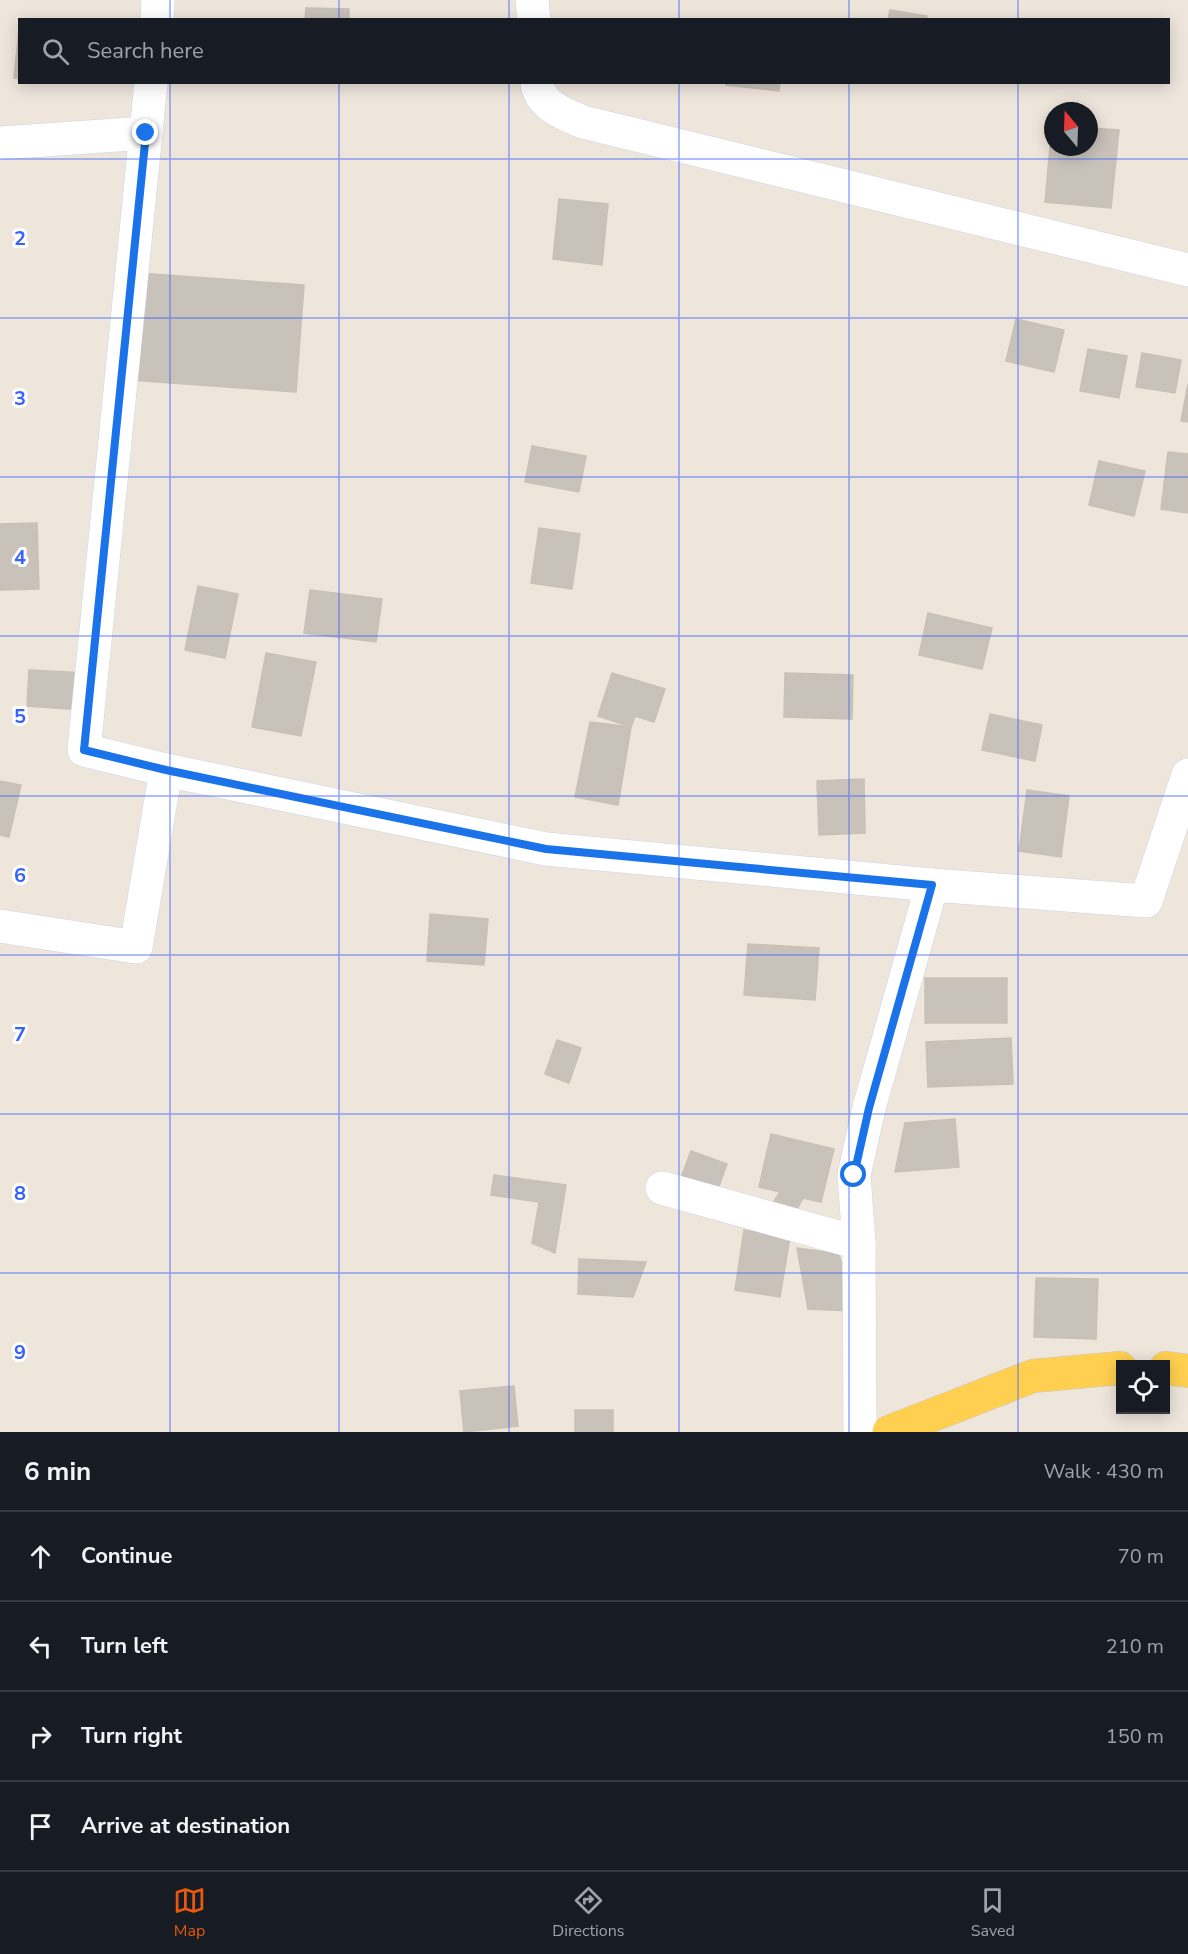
<!DOCTYPE html>
<meta charset="utf-8">
<style>
:root{--surface:#171b24;--page:#20242c;--text:#f1f3f6;--muted:#9ea1a6;--line:#363941;--accent:#ea580c}
body{margin:0;font-family:"Nunito Sans",sans-serif;background:var(--page);color:var(--text)}
.controls{position:absolute;right:18px;bottom:18px;display:grid;overflow:hidden;border-radius:0px;box-shadow:0 3px 15px #0003}
.controls button{width:54px;height:54px;display:grid;place-items:center;padding:0;border:0;border-bottom:2px solid var(--line);background:var(--surface);color:var(--text);font:30px sans-serif}
.compass{position:absolute;left:1044px;top:102px;width:54px;height:54px;border-radius:50%;background:var(--surface);box-shadow:0 3px 15px #0003;rotate:341deg}
.stop{position:absolute;width:18px;height:18px;margin:-14px;border:4px solid #1a73e8;border-radius:50%;background:#fff}
.stop.end{background:#1a73e8;border-color:#fff;box-shadow:0 2px 6px #0008}
.list{margin:0;padding:0;list-style:none}
h2{display:flex;justify-content:space-between;align-items:center;height:78px;margin:0;padding:0 24px;font-size:26px}
h2 small{font-size:20px;font-weight:400;color:var(--muted)}
.list li{display:grid;grid-template-columns:39px 1fr auto;gap:18px;align-items:center;box-sizing:border-box;height:90px;padding:0 24px;border-top:2px solid var(--line)}
.list b{display:block;font-size:22px;white-space:nowrap}
.list em{font-size:20px;font-style:normal;color:var(--muted)}
.icon{flex:none;width:33px;height:33px;fill:none;stroke:currentColor;stroke-width:2;stroke-linecap:round;stroke-linejoin:round}
.map{position:relative;flex:none;width:1188px;height:1432px;overflow:hidden}
.search{position:absolute;background:var(--surface);box-shadow:0 3px 15px #0003;left:18px;right:18px;top:18px;height:66px;display:flex;align-items:center;gap:15px;box-sizing:border-box;padding:0 21px;border-radius:0px;color:var(--muted);font-size:22px}
.sheet{height:438px;background:var(--surface)}
nav{display:flex;justify-content:space-around;align-items:center;box-sizing:border-box;height:84px;border-top:2px solid var(--line);background:var(--surface);font-size:16px;color:var(--muted)}
nav a{display:grid;justify-items:center;gap:3px}
nav .on{color:var(--accent)}
.map>svg:first-child{display:block}
.building{fill:#c9c2ba;stroke:#c9c1b4;stroke-width:1.5}
.lines{fill:none;stroke-linecap:round;stroke-linejoin:round}
.minor-casing{stroke:#d0d4e5;stroke-width:34}
.major-casing{stroke:#c8c8c8;stroke-width:34}
.minor{stroke:#fff;stroke-width:33}
.major{stroke:#ffd04f;stroke-width:33}
.route{stroke:#1a73e8;stroke-width:8}
.grid{fill:none;stroke:#3662ff;stroke-width:1.5;stroke-opacity:0.55}
.grid-label{font-size:20px;text-anchor:middle;font-weight:bold;fill:#3662ff;stroke:#fff;stroke-width:6;stroke-linejoin:round;paint-order:stroke}
</style>
<div class="map">
<svg width="1188" height="1432" viewBox="0 0 1188 1432">
<rect width="100%" height="100%" fill="#eee5db"/>
<g class="building">
<path d="M306,8L349,9V20H305Z"/>
<path d="M890,10L927,16L926,20H888Z"/>
<path d="M19,30H20V79L14,78Z"/>
<path d="M726,82H780L779,91L726,85Z"/>
<path d="M1052,125L1053,147H1089V128L1119,130L1111,208L1045,202Z"/>
<path d="M559,199L608,204L602,265L553,259Z"/>
<path d="M138,273L304,285L296,392L130,380Z"/>
<path d="M1016,319L1064,330L1054,372L1006,361Z"/>
<path d="M1088,349L1127,356L1119,398L1080,391Z"/>
<path d="M1142,353L1181,360L1175,393L1136,387Z"/>
<path d="M1188,384V422L1181,421Z"/>
<path d="M532,446L586,456L579,492L525,482Z"/>
<path d="M1168,452L1188,454V513L1161,509Z"/>
<path d="M1099,461L1145,471L1134,516L1089,505Z"/>
<path d="M37,523L39,589L0,590V524Z"/>
<path d="M539,528L580,534L572,589L531,583Z"/>
<path d="M198,586L238,594L225,658L185,650Z"/>
<path d="M310,590L382,599L376,642L304,633Z"/>
<path d="M928,613L992,628L982,669L919,655Z"/>
<path d="M266,653L316,662L301,736L252,727Z"/>
<path d="M29,670L86,673L83,710L27,706Z"/>
<path d="M612,673L665,689L654,722L635,716L631,727L598,716Z"/>
<path d="M785,673L853,675L852,719L784,717Z"/>
<path d="M990,714L1042,725L1035,761L982,750Z"/>
<path d="M590,722L631,727L618,805L575,797Z"/>
<path d="M864,779L865,833L819,835L817,781Z"/>
<path d="M0,781L21,785L9,837L0,835Z"/>
<path d="M1027,790L1069,796L1061,857L1019,851Z"/>
<path d="M430,914L488,919L484,965L427,961Z"/>
<path d="M748,944L819,948L815,1000L744,995Z"/>
<rect x="925" y="978" width="82" height="45"/>
<path d="M1011,1038L1013,1084L928,1087L926,1042Z"/>
<path d="M557,1040L581,1048L569,1083L545,1074Z"/>
<path d="M955,1119L959,1167L895,1172L905,1123Z"/>
<path d="M771,1134L834,1149L821,1202L803,1198L795,1213L769,1209L780,1192L759,1187Z"/>
<path d="M691,1151L727,1164L717,1192L681,1178Z"/>
<path d="M494,1175L566,1185L555,1253L532,1243L539,1202L491,1195Z"/>
<path d="M744,1230L790,1237L780,1297L735,1290Z"/>
<path d="M797,1248L839,1254L853,1311L808,1309Z"/>
<path d="M579,1259L646,1262L633,1297L578,1294Z"/>
<path d="M1036,1278L1098,1279L1096,1339L1034,1337Z"/>
<path d="M514,1386L518,1426L464,1432L460,1391Z"/>
<rect x="575" y="1410" width="38" height="22"/>
</g>
<g class="lines">
<g class="minor-casing">
<g id="minor">
<path d="M532,0L534,20"/>
<path d="M157,20L158,0"/>
<path d="M151,82L84,750L166,770L546,849L932,885L1146,901L1188,775"/>
<path d="M537,82C539,106 565,114 583,122L1188,270"/>
<path d="M0,143L146,133"/>
<path d="M0,926L136,947L166,770"/>
<path d="M662,1188L859,1243"/>
<path d="M860,1432L859,1243L854,1175L869,1108L932,885"/>
</g>
</g>
<g class="major-casing">
<g id="major">
<path d="M1166,1368L1188,1371"/>
<path d="M889,1432L1033,1376L1120,1368"/>
</g>
</g>
<use href="#minor" class="minor"/>
<use href="#major" class="major"/>
</g>
<g class="lines">
<path class="route" d="M146,133L84,750L166,770L546,849L932,885L869,1108L854,1175"/>
</g>
<path class="grid" d="M170,0V20M339,0V20M509,0V20M679,0V20M849,0V20M1018,0V20M170,82V1432M339,82V1432M509,82V1432M679,82V1432M849,82V1432M1018,82V1432M0,159H1188M0,318H1188M0,477H1188M0,636H1188M0,796H1188M0,955H1188M0,1114H1188M0,1273H1188"/>
<g class="grid-label">
<text x="20" y="245">2</text>
<text x="20" y="405">3</text>
<text x="20" y="564">4</text>
<text x="20" y="723">5</text>
<text x="20" y="882">6</text>
<text x="20" y="1041">7</text>
<text x="20" y="1200">8</text>
<text x="20" y="1359">9</text>
</g>
</svg>
<div class="controls">
<button><svg class="icon" aria-label="locate" viewBox="0 0 24 24"><circle cx="12" cy="12" r="6"/><path d="M12 2v4M12 18v4M2 12h4M18 12h4"/></svg></button>
</div>
<svg class="compass" viewBox="-18 -18 36 36"><path d="M0-13l5 13h-10z" fill="#e53935"/><path d="M0 13l5-13h-10z" fill="#9ea1a6"/></svg>
<div class="stop" style="left:854px;top:1175px"></div>
<div class="stop end" style="left:146px;top:133px"></div>
<div class="search"><svg class="icon" aria-label="search" viewBox="0 0 24 24"><circle cx="10" cy="10" r="6"/><path d="M15 15l6 6"/></svg>Search here</div>
</div>
<section class="sheet">
<h2>6 min<small>Walk · 430 m</small></h2>
<ul class="list">
<li><svg class="icon" aria-label="ahead" viewBox="0 0 24 24"><path d="M12 20V5M6 11l6-6 6 6"/></svg><div><b>Continue</b></div><em>70 m</em></li>
<li><svg class="icon" aria-label="left" viewBox="0 0 24 24"><path d="M17 20v-9H6M10 6l-5 5 5 5"/></svg><div><b>Turn left</b></div><em>210 m</em></li>
<li><svg class="icon" aria-label="right" viewBox="0 0 24 24"><path d="M7 20v-9h11M14 6l5 5-5 5"/></svg><div><b>Turn right</b></div><em>150 m</em></li>
<li><svg class="icon" aria-label="arrive" viewBox="0 0 24 24"><path d="M6 21V4h12l-3 4 3 4H6"/></svg><div><b>Arrive at destination</b></div></li>
</ul>
</section>
<nav>
<a class="on"><svg class="icon" aria-label="map" viewBox="0 0 24 24"><path d="M3 6l6-2 6 2 6-2v14l-6 2-6-2-6 2zM9 4v14M15 6v14"/></svg>Map</a>
<a><svg class="icon" aria-label="directions" viewBox="0 0 24 24"><path d="M12 3l9 9-9 9-9-9zM9 14v-3h6M13 9l2 2-2 2"/></svg>Directions</a>
<a><svg class="icon" aria-label="saved" viewBox="0 0 24 24"><path d="M7 4h10v16l-5-4-5 4z"/></svg>Saved</a>
</nav>
